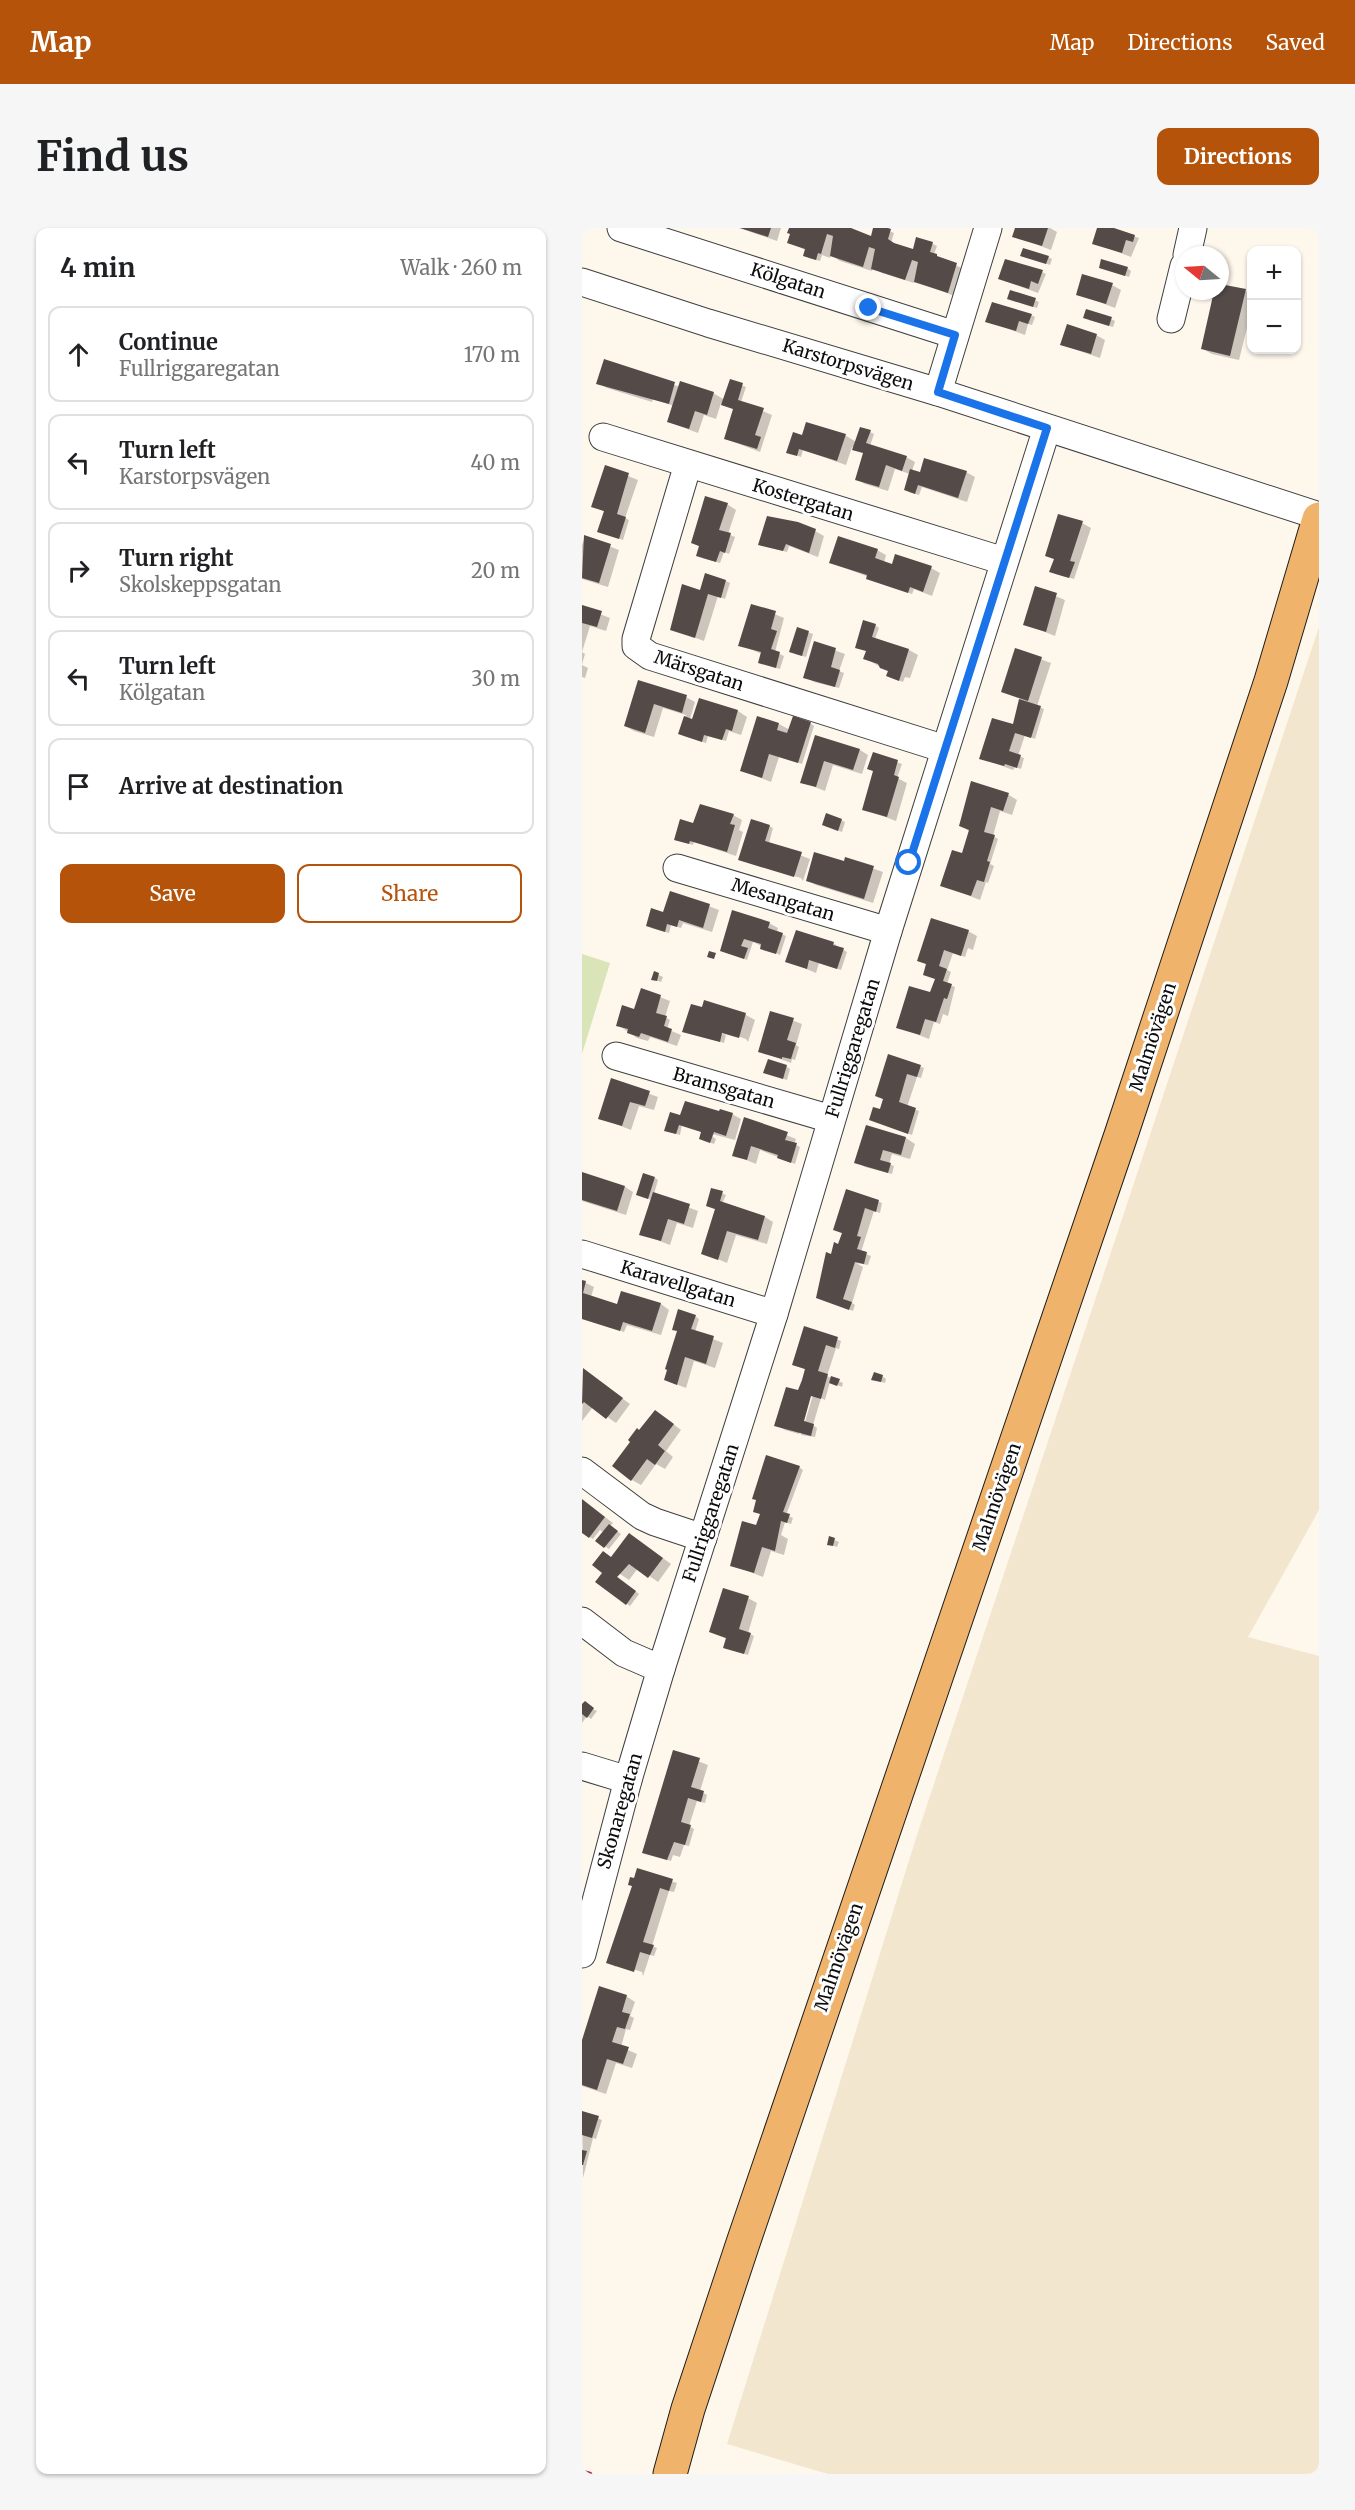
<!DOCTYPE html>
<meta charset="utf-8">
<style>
:root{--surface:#fff;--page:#f6f6f6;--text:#202124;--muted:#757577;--line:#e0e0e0;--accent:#b45309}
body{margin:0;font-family:Merriweather,serif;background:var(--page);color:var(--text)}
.controls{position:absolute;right:18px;top:18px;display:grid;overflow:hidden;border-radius:12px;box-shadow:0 2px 4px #0004}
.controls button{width:54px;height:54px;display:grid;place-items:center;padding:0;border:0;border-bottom:2px solid var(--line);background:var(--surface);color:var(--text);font:30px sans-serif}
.compass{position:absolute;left:593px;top:18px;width:54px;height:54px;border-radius:50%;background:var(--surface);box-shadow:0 2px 4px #0004;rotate:288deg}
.stop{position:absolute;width:18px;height:18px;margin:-14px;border:4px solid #1a73e8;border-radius:50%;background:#fff}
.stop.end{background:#1a73e8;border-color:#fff;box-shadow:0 2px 6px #0008}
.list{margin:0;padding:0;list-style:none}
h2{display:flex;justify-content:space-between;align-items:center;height:78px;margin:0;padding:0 24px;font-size:26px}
h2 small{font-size:20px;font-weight:400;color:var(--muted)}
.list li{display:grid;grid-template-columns:39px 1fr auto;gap:18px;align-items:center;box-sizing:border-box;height:96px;margin:0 12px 12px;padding:0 12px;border:2px solid var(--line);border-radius:12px}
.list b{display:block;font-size:22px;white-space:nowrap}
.list p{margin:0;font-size:20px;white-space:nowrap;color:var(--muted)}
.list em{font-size:20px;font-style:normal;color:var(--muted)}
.actions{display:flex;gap:12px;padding:18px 24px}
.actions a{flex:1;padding:14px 0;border:2px solid var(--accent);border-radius:12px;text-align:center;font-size:21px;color:var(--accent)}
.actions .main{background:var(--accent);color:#fff}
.icon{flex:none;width:33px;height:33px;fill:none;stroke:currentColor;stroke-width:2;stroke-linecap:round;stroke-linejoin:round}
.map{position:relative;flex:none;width:737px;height:2246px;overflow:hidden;border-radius:12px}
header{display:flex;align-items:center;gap:36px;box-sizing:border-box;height:84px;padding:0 30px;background:var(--accent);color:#fff}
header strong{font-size:28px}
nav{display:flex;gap:33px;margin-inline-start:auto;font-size:21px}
.intro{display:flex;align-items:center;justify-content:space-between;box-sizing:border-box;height:144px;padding:0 36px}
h1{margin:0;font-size:42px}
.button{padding:15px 27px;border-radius:12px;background:var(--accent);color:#fff;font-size:21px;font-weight:700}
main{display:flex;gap:36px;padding:0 36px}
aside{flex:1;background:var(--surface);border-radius:12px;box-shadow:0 2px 4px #0004}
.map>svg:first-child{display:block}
.farmland{fill:#f2e7ce}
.green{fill:#d9e5b9}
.shadow{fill:#0003}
.building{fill:#544b49}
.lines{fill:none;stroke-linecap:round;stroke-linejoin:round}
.minor-casing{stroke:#3f3f3f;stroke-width:29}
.major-casing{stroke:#1d1d1d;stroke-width:35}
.minor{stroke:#fff;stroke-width:27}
.major{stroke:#efb36b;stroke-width:33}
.rail{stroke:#b22e50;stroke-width:4.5}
.route{stroke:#1a73e8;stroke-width:8}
.labels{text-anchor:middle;stroke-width:6;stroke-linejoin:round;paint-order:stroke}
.street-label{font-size:18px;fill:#0c0c0c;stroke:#fff}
</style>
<header>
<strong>Map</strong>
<nav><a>Map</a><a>Directions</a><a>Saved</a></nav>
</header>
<div class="intro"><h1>Find us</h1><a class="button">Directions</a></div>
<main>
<aside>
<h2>4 min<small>Walk · 260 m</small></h2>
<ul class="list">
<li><svg class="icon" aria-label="ahead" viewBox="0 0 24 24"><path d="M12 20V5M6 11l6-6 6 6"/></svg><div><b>Continue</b><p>Fullriggaregatan</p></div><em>170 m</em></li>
<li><svg class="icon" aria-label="left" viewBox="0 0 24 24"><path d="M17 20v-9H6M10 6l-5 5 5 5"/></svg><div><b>Turn left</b><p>Karstorpsvägen</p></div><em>40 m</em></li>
<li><svg class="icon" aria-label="right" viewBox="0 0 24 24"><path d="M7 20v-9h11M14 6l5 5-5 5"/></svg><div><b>Turn right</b><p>Skolskeppsgatan</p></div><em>20 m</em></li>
<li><svg class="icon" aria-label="left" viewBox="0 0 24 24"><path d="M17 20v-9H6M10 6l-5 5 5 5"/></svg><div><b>Turn left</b><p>Kölgatan</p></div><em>30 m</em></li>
<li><svg class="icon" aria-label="arrive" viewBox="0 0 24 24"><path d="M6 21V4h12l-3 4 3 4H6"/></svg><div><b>Arrive at destination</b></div></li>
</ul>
<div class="actions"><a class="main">Save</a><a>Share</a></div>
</aside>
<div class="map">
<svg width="737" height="2246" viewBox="0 0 737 2246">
<rect width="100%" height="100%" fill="#fef7ec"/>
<path class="farmland" d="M737,399V1282L666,1409L737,1428V2246H246L145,2216L334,1610Z"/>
<path class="green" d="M0,726L28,735L0,826Z"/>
<g class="shadow">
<path d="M157,0H199L195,13Z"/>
<path d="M208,0H268L296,12L293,0H301L312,5L309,15L333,23L336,11L351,16L355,18L351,29L383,41L375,69L333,53L332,55L300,45L291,40L290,43L258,33L249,27L248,30L240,27L238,33L226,30L224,22L207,15L209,6Z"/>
<path d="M434,0H468L475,4L469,22L432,8Z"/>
<path d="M516,0H527L557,10L549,29L512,15Z"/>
<path d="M440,28L466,29L470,31L468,37Z"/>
<path d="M545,40L549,43L547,49L522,41Z"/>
<path d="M460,44L464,46L456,65L418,51Z"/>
<path d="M530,57L539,62L533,80L496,66Z"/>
<path d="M634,63H663L670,66V80L657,132L630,126L621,121Z"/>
<path d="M431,72H453L457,74L455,80Z"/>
<path d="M449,87L453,89L450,97L446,96L443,107L405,93Z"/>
<path d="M529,91L533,93L531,99L507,92Z"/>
<path d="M514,107L523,112L518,130L480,117Z"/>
<path d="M71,149L98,159L131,165L143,172L149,153L164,159L159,174L190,187L178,224L144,211L153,182L139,175L134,191L122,187L116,205L87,194L92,178L71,171L70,174L25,160L16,155Z"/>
<path d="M288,204L292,206L288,218L324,229L333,234L330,243L337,245L384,244L393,249L385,274L340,259L337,267L327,264L328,246L313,241L306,263L283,256L274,251L282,225L270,219L264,237L221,222L219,229L206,224L221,209L263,207L274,214Z"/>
<path d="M24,239L56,252L43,290L47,292L41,312L21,305L23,284L11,278Z"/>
<path d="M145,276L154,282L146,306L153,309L147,326L142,324L138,335L120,330L118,319L110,314Z"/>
<path d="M500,295L509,300L492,351L473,346V332L465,327Z"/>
<path d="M233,303L242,308L236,329L207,318L205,324L182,318Z"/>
<path d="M3,309L37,322L26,359L0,351V317Z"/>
<path d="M295,322L304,327L302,335L311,337L349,340L358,345L350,368L332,361L330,366L290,352L287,349L249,335Z"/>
<path d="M144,353L148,355L143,371L136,368L122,413L90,401L119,364Z"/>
<path d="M454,360L483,372L473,408L443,396Z"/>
<path d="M170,377L202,390L193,424L202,428L198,441L181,436L180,426L158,417Z"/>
<path d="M0,379L28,390L24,403L8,398L0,424L3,426L0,436Z"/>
<path d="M293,397L297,400L293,411L327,422L336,427L328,450L323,449L321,454L310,450L307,444L283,430Z"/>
<path d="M216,401L231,406L224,429L213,426Z"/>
<path d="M233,415L263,426L257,443L262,445L257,460L232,454L223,449Z"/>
<path d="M434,422L469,435L455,478L462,481L453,511L443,507L436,528L442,530L439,541L433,539L431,542L399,530L438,500L435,481L438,471L420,463Z"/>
<path d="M0,437L6,440L3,450L0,449Z"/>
<path d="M57,454L104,469L113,474L108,491L111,492L118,472L156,483L165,489L159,507L147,503L144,513L126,508L124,515L102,508L98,505L104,487L81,480L72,509L52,503L43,498Z"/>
<path d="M228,495L232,498L220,536L197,529L189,554L159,542L197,496L208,502Z"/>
<path d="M234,509L278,522L286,527L280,546L251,537L243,563L220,554Z"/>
<path d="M292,526L320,536L315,550L325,555L314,593L282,581L293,544L287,541Z"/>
<path d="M390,555L427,567L435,572L430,587L418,583L411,608L416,611L408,636L412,638L406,655L404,654L398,672L360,657L387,629V603L378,597Z"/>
<path d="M151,587L160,592L157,602L161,604L154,628L112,614L111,617L98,613L111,597Z"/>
<path d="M259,592L263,594L260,604L241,597Z"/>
<path d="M187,598L191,600L187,615L228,631L221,653L219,650L174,637Z"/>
<path d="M264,631L301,644L291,675L234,657L225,652L263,635Z"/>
<path d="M89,664L137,682L130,704L101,695L99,700L89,697L87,705L69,700L82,687Z"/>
<path d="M187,695L196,700L195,704L204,708L198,727L171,714L165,732L140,722Z"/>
<path d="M386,703L395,708L391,722L386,720L383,729L371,725L365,742L369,744L365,756L373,759L366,788L361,786L358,796L352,794L347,811L316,799L355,768L354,751L346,737L337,732Z"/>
<path d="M251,715L265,724L259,742L237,735L234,745L205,733Z"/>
<path d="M73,745L81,749L79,754L71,751Z"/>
<path d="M60,762L88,773L83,789L88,792L85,801L99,807L95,818L68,809L66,813L55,810L36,797L53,783Z"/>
<path d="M123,774L164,787L173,792L166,814L164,811L134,801L133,803L144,807L142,815L102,804Z"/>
<path d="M189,784L220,796L214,817L217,819L213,832L210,831L209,835L177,823Z"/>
<path d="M307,828L342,840L339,850L335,849L325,879L337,883L330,907L292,893L302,872L295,867Z"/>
<path d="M204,838L208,841L205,852L187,846Z"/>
<path d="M30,852L76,869L72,882L57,878L49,902L18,890Z"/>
<path d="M150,886L159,891L153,912L126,905L134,911L132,916L118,911L121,904L100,897L98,907L87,904L99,889Z"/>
<path d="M163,890L214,911L212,916L218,919L213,936L178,922L174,936L152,927Z"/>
<path d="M285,899L324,910L333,916L328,931L310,926L307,936L312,938L310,946L283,939L274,934Z"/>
<path d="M0,946L43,959L51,964L44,987L0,973Z"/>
<path d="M73,950L76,952L72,966L116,983L111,1000L95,995L88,1017L59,1006L70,972L60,969Z"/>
<path d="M130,961L144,967L140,976L183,989L191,994L185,1016L154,1007L145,1035L121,1025L135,982L125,978Z"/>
<path d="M265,962L300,975L298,985L292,983L279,1024L289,1028L286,1037L274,1035L281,1039L270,1075L273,1077L271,1083L236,1069L250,1027L257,1018L261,1006L253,1002Z"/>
<path d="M0,1053L12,1059L9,1069L36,1078L40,1064L79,1076L87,1082L79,1107L45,1097L42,1104L0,1091Z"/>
<path d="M113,1088L117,1091L113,1104L141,1115L133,1140L112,1133L104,1160L83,1152Z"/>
<path d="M247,1107L259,1113L257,1121L254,1120L245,1148L261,1155L260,1159L248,1154L243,1172L239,1170L231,1197L235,1200L233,1209L219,1207L231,1167H228L217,1206L203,1202L194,1197L217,1164L224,1142L212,1136Z"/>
<path d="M2,1142L48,1176L34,1195L11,1179L0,1193Z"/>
<path d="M300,1148L304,1151L303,1155L295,1153Z"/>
<path d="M82,1189L99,1202L84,1223L91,1229L83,1241L74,1236L59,1257L50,1252L58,1203Z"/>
<path d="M217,1239L221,1242L204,1287L211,1290L209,1296L203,1294L199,1307L206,1311L202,1327L189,1323L181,1349L150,1337L175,1299L179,1286L173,1283Z"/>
<path d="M0,1272L31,1295L28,1298L39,1306L27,1321L15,1313L22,1305L18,1302L11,1311L0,1304Z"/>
<path d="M248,1310L257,1314L255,1319L247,1316Z"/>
<path d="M56,1312L89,1336L76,1354L56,1340L47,1352L32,1342L30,1344L57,1366L48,1378L16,1354Z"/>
<path d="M166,1370L175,1375L166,1405L172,1408L166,1427L147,1421L145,1411L128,1404Z"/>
<path d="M0,1476L15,1483L9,1491L5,1488L0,1495Z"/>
<path d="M92,1524L126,1537L118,1563L125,1567L123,1575L115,1573L107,1598L112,1601L107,1618L102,1617L98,1629L91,1627L89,1633L66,1626Z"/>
<path d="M56,1642L95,1655L92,1664L87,1663L70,1718L75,1720L72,1728L68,1727L61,1748L60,1744L34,1736V1739L26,1734Z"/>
<path d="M44,1768L53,1774L48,1788L52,1790L48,1802L44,1801L39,1819L55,1826L50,1840L34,1835L24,1866L0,1858V1817Z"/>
<path d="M0,1885L20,1892L14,1911L11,1910L1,1950Z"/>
</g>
<g class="building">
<path d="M158,0H189L186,9Z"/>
<path d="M207,0H269L289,8L291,0H306L309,1L306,11L312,15L331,21L334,9L351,14L348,24L355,26V28L375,35L366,65L332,54L336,34L330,32L323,52L289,41L293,21L287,19L281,39L248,28L251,8L245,6L239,26L236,25L234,32L221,28L223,21L205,15L208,6L205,5Z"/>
<path d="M433,0H466L460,18L430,9Z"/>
<path d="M515,0H532L553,7L551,14L544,12L540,25L510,16Z"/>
<path d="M441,20L467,28L464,36L438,28Z"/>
<path d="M423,31L461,42L456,56L449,53L447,61L416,51Z"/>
<path d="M519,31L546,39L543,48L517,40Z"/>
<path d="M500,46L531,55L524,76L494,67Z"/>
<path d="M638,56L664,61L648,128L619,121L632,63H638Z"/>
<path d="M428,62L454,70L451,79L425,71Z"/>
<path d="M410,74L450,86L446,96L437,93L434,103L403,94Z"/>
<path d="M504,81L530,89L527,98L501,90Z"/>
<path d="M485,96L515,106L509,126L478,117Z"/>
<path d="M22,131L93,154L87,176L14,156Z"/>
<path d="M148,151L161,155L156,172L182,180L173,207L179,209L175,221L142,211L151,181L139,177Z"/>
<path d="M98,153L132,164L125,187L113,183L107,201L85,194Z"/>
<path d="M224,194L264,206L255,233L217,221L215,228L204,225L211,204L220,207Z"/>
<path d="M278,199L289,202L284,215L325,228L320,243L304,237L297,259L273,252L281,225L270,222Z"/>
<path d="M342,230L385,243L376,270L336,257L333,266L322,262L328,241L338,244Z"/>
<path d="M23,237L47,245L35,286L44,289L37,311L15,304L22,283L9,279Z"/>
<path d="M123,268L146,275L137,302L149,305L143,325L138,323L134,334L114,328L117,318L109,315Z"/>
<path d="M476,286L501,293L488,333L493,334L487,350L467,344L472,331L463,328Z"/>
<path d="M185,288L216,294L234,301L227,325L204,316L201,323L176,317Z"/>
<path d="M2,307L29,316L17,355L0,350Z"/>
<path d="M256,308L296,321L293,330L310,336L313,326L350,338L341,364L328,359L326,365L284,351L285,347L247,335Z"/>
<path d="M123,345L144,352L139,370L126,366L113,410L88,402L100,356L118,362Z"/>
<path d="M453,358L475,365L464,404L441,397Z"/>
<path d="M169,376L194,383L189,401L195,403L189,421L198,424L194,440L176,435L179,424L156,418Z"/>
<path d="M0,377L20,383L15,399L0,395Z"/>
<path d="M281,392L294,396L290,409L327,421L317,453L304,448L306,443L298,440L296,436L281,431L284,423L273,420Z"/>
<path d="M215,399L227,403L220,428L207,424Z"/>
<path d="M232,413L254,420L249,439L258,442L253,459L221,450Z"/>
<path d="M433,420L460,429L446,473L419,464Z"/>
<path d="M56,452L105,467L100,485L72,476L63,505L42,498Z"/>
<path d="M117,470L156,482L150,503L144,501L140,512L122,507L120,514L96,506L102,488L110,491Z"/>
<path d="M437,471L459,478L449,510L433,505L427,523L439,527L435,540L423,536L422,538L397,531L410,490L431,496Z"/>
<path d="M175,488L197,495L195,502L205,505L211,488L229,494L216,535L187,526L180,550L158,543Z"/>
<path d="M233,507L278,521L271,542L242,533L234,559L218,555Z"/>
<path d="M291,524L316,532L312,547L317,549L305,589L280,582L291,543L285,541Z"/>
<path d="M389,553L427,565L421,583L409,579L402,604L413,607L405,633L408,634L402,654L395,652L389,668L358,658L370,622L380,625L387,602L377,598Z"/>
<path d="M118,576L152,586L148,596L153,597L145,624L108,613L107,616L92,612L98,591L111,595Z"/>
<path d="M244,585L260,591L256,603L240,597Z"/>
<path d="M169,591L188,597L183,613L220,624L212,649L156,632Z"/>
<path d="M232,624L262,633L263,629L292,638L282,671L224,653Z"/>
<path d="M88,663L128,676L121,700L97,692L95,699L85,696L83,704L64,698L69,680L81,684Z"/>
<path d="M150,682L188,694L186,700L201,705L194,726L178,721L179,716L162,711L159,718L166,720L162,731L138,723Z"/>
<path d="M349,690L387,702L379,728L362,722L357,738L365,741L361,753L370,756L365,771L362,770L354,794L343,791L338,807L314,800L327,758L348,764L353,751L341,747L344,736L335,733Z"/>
<path d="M214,702L252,714L251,717L262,720L255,741L227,732L225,741L203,734Z"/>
<path d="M127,723L134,725L132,731L125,729Z"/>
<path d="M72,743L77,745L75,753L69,752Z"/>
<path d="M59,760L79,767L74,785L85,788L82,798L90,801L86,814L59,805L57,809L45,805L46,801L34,798L40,777L52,781Z"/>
<path d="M122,772L164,785L157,810L140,805L138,814L100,804L109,776L120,779Z"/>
<path d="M188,783L212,790L205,812L214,815L209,831L200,829V831L176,824Z"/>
<path d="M306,826L339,837L335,849L325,846L317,874L334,880L326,906L287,892L291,879L298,881L301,871L293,868Z"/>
<path d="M186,831L205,837L201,851L181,845Z"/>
<path d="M29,850L68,863L63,878L48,874L40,898L16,891Z"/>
<path d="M103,873L137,883L138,881L151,885L144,908L132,904L128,915L117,911L119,904L97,897L94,906L82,903L88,884L98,887Z"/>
<path d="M162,889L206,904L203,912L215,915L209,935L195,930L196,927L169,918L165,932L150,928Z"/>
<path d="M284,897L324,909L319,927L301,922L298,932L309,935L306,945L272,935Z"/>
<path d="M0,944L43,958L35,983L0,972Z"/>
<path d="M61,945L73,949L66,971L54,967Z"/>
<path d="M129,960L141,963L138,973L183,988L176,1012L145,1003L136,1032L119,1026L133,981L124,978Z"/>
<path d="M264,961L297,972L294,984L283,980L275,1008L279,1009L275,1021L285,1024L282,1036L273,1034L261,1071L270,1074L267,1082L234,1070L244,1024L249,1026L252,1014L256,1016L260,1005L251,1002Z"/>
<path d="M71,964L108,976L102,996L86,991L79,1013L57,1007Z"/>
<path d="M0,1052L4,1053L1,1065L35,1076L39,1063L79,1075L70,1103L41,1094L38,1103L0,1091Z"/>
<path d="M96,1081L114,1087L109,1101L132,1108L124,1136L103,1129L95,1157L82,1152L85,1142L83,1141L95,1103L90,1102Z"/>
<path d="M222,1098L256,1109L253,1120L244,1117L236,1143L246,1146L239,1171L229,1168L222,1193L232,1196L229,1208L192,1198L204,1159L216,1162L220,1152L223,1141L210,1137Z"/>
<path d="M1,1140L41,1170L24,1191L2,1174L0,1176Z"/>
<path d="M292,1144L301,1147L299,1154L289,1152Z"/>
<path d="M249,1148L258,1151L255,1158L247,1155Z"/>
<path d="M73,1182L92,1196L76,1217L83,1223L73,1237L65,1231L49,1253L30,1238L48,1214L46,1212L55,1200L57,1202Z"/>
<path d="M184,1227L218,1238L201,1284L208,1286L205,1295L199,1293L193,1323L180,1319L172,1345L148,1338L160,1293L174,1297L178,1286L171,1284L174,1272L170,1271Z"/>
<path d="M0,1271L23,1289L7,1310L0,1305Z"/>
<path d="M27,1296L36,1303L22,1320L13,1313Z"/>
<path d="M47,1305L81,1330L66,1350L47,1336L37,1347L35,1349L54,1363L44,1377L13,1354L20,1345L10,1337L21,1323L29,1329Z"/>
<path d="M247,1308L253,1310L251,1318L245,1317Z"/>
<path d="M141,1360L167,1368L157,1401L169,1405L162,1426L141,1420L144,1410L127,1404Z"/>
<path d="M3,1473L12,1480L5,1490L0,1486V1476Z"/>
<path d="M91,1522L118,1530L109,1559L122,1563L119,1574L106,1570L99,1594L109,1597L103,1617L92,1614L85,1632L60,1625Z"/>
<path d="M55,1640L91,1651L87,1663L78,1660L61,1714L72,1717L68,1727L58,1724L52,1744L24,1735L50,1658L46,1657L48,1649L52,1650Z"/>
<path d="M17,1758L45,1767L40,1784L48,1786L43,1801L35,1799L30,1814L47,1819L41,1836L25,1831L15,1862L0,1857V1812Z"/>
<path d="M0,1883L17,1888L10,1910L0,1907Z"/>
<path d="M0,1922L5,1923L1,1937H0Z"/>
</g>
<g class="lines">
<g class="minor-casing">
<g id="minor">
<path d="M39,0L373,107"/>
<path d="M605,27L611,0"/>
<path d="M0,54L126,95L356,164L737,288"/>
<path d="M589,91L602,38"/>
<path d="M356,164L406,0"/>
<path d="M21,209L422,333"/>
<path d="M106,236L54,411V418L68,428L363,521"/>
<path d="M95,640L306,703"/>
<path d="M34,828L249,891"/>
<path d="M0,1026L192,1086"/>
<path d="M0,1243L60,1288L73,1294L121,1310"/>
<path d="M0,1393L42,1425L79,1441"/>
<path d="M0,1538L46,1552"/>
<path d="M0,1726L46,1552L79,1441L192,1086L306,703L465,200"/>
</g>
</g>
<g class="major-casing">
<path id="major" d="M88,2246L106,2181L161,2015L539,907L689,453L737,291"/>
</g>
<use href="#minor" class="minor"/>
<use href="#major" class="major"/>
<path class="rail" d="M0,2244L8,2246"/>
</g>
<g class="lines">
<path class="route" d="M287,80L373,107L356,164L465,200L327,635"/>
</g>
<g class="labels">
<g class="street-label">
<text transform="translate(206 53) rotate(18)" y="6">Kölgatan</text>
<text transform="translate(266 137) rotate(17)" y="6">Karstorpsvägen</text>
<text transform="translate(221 272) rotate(17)" y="6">Kostergatan</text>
<text transform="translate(117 443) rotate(18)" y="6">Märsgatan</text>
<text transform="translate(201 672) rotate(17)" y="6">Mesangatan</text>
<text transform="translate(571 809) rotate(-72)" y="6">Malmövägen</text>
<text transform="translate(271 820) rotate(-73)" y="6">Fullriggaregatan</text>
<text transform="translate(142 860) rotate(16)" y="6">Bramsgatan</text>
<text transform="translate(96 1056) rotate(17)" y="6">Karavellgatan</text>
<text transform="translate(415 1269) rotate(-71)" y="6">Malmövägen</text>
<text transform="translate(129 1285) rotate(-72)" y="6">Fullriggaregatan</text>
<text transform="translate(38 1583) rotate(-74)" y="6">Skonaregatan</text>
<text transform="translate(257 1729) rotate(-71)" y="6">Malmövägen</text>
</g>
</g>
</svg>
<div class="controls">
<button>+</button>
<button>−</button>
</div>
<svg class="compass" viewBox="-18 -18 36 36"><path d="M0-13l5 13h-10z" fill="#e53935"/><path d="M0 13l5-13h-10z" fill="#757577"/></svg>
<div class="stop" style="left:327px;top:635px"></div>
<div class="stop end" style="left:287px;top:80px"></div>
</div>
</main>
